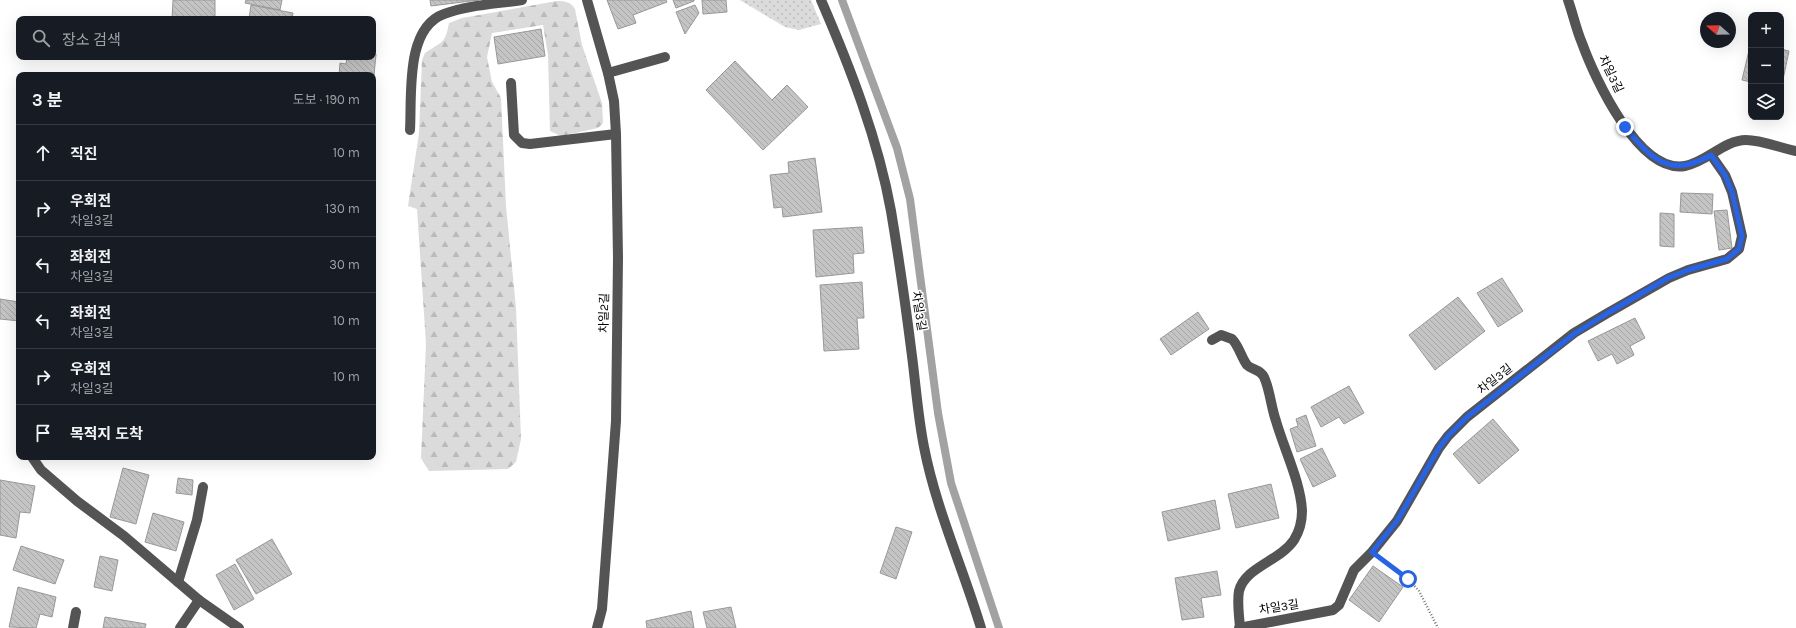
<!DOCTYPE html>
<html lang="ko">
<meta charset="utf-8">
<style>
:root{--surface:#171b24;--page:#20242c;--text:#f1f3f6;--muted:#9ea1a6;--line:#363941}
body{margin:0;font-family:Karla,"Noto Sans KR",sans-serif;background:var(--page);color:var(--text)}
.controls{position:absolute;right:12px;top:12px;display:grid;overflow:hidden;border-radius:8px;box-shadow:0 4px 16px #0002}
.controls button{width:36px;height:36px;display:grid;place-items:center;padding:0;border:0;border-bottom:1px solid var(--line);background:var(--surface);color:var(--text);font:20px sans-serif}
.compass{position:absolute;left:1700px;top:12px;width:36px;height:36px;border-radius:50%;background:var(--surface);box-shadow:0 4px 16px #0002;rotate:290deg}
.stop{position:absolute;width:12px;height:12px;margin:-9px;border:3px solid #2563eb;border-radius:50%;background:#fff}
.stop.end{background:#2563eb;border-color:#fff;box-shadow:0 1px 4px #0008}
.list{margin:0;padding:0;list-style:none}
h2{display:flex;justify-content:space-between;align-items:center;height:52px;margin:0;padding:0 16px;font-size:17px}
h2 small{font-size:13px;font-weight:400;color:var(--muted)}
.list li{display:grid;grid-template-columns:26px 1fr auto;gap:12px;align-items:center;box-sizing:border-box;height:56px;padding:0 16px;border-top:1px solid var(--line)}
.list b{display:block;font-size:15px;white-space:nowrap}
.list p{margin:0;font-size:13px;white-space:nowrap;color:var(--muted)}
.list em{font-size:13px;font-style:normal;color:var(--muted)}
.icon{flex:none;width:22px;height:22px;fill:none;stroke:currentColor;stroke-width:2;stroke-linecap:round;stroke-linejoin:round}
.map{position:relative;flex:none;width:1796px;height:628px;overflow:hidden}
.search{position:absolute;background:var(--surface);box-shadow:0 4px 16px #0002;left:16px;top:16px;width:360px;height:44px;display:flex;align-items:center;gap:10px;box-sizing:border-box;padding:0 14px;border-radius:8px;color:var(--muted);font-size:15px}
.panel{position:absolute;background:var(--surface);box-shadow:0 4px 16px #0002;left:16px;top:72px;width:360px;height:388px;border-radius:8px}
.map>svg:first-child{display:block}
.grass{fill:url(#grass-dots)}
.forest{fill:url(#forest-firs)}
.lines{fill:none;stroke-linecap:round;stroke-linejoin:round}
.stream{stroke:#a2a2a2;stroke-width:8}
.building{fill:url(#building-back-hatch);stroke:#989898}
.path{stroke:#767676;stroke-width:2.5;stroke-dasharray:1 2;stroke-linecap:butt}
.minor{stroke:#545454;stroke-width:10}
.route{stroke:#2563eb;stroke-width:5}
.labels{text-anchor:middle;stroke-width:3;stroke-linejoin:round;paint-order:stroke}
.street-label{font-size:12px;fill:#000;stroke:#fff}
</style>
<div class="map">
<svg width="1796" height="628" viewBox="0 0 1796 628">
<defs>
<pattern id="grass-dots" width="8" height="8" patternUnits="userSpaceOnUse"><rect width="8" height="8" fill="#dbdbdb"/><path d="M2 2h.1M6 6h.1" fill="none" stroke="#bababa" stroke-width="1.8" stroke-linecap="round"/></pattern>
<pattern id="forest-firs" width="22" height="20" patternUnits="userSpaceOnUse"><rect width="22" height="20" fill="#dbdbdb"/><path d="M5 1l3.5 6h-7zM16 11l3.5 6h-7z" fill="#bababa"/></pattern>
<pattern id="building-back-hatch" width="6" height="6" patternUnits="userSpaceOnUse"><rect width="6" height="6" fill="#c4c4c4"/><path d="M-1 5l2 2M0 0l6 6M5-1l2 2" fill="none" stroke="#a7a7a7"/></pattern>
</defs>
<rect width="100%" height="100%" fill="#fff"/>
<path class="grass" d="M740,0H811L821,24L799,30L785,27Z"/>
<path class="forest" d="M557,1C565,1 571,2 575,9L582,45L602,103L603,123L598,128L561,136L550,131L548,55L543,25L492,33L487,57L492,82L501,98L506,206L516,308L521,439L516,462L508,469L429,471L421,458L426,344L417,209L408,206L419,133L422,60L425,53C442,41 445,45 449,23L462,18Z"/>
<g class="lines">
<path class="stream" d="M842,0L897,148L910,199L938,413L951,483L999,628"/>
</g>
<g class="building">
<path d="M173,0H215V19H172Z"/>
<path d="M246,0H282L280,10L245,3Z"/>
<path d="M430,0H479L431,6Z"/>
<path d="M607,0H666L667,2L633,15L636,23L618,29Z"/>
<path d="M673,0H694V1L676,8Z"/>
<path d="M702,0H726L727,12L703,14Z"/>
<path d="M251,5L293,13L292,19H249Z"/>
<path d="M695,5L699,13L685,34L676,12Z"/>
<path d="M541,29L545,56L498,64L494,37Z"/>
<path d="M1751,42V82L1742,80Z"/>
<path d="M1781,49L1789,51L1781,89Z"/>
<path d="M373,54H376L373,86V75H339L340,63L346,64L347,57H373Z"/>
<path d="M735,61L772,100L787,85L808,107L763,150L706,90Z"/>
<path d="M815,158L822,212L783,217L782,207L774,208L770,175L789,173L788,162Z"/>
<path d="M1681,193L1713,194L1712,214L1680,212Z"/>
<path d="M1727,210L1732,248L1719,250L1714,211Z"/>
<path d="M1660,213L1674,214V247L1660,246Z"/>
<path d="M862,227L864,253L853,254L854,273L816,277L813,230Z"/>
<path d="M1502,278L1523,311L1498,327L1477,293Z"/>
<path d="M862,282L864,318H857L859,349L824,351L820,285Z"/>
<path d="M1458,297L1485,331L1435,370L1409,335Z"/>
<path d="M0,299L19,302V321L0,319Z"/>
<path d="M1198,312L1209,329L1171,355L1160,339Z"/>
<path d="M1635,318L1645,338L1630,346L1634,355L1617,364L1612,354L1598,361L1588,341Z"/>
<path d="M1349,386L1364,413L1344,424L1339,417L1321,427L1311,407Z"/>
<path d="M1306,415L1316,446L1297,452L1290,429L1298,426L1296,419Z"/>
<path d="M1493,419L1519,450L1479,484L1453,454Z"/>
<path d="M1322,448L1336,476L1313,487L1300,459Z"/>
<path d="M123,468L149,475L136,524L110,517Z"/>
<path d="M178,478L193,480L192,495L176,493Z"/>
<path d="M0,480L35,486L30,513L20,512L16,538L0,535Z"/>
<path d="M1271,484L1279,518L1236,528L1228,494Z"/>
<path d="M1215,500L1220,529L1168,541L1162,512Z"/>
<path d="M153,513L184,522L176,551L145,542Z"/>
<path d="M896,527L912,532L896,579L880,573Z"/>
<path d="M272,539L292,574L256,594L236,560Z"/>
<path d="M21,546L64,560L55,584L13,570Z"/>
<path d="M100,556L118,560L112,591L94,587Z"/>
<path d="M235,564L254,599L234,610L216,575Z"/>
<path d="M1373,566L1403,587L1379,622L1349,600Z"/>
<path d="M1217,571L1221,595L1201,598L1204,617L1182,620L1175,578Z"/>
<path d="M18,587L56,597L52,617L40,614L36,628L9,627Z"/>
<path d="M731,607L736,628H707L703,612Z"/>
<path d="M691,611L694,628H647L646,621Z"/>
<path d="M105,617L146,624L145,628H103Z"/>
</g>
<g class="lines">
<path class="path" d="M1387,563L1408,579L1419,591L1438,628"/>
<g class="minor">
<path d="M587,0L608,73L614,101L616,134L618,258L616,421L602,609L597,628"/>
<path d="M821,0C850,67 878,139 891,211C899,259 906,308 912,356C916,387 918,417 924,447C936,509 963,568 981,628"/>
<path d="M1568,0C1573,14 1576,29 1582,43C1595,79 1639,174 1685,166C1707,162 1724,140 1746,140C1762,140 1780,148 1796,151"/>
<path d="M608,73L665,57"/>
<path d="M511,83L514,135L522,143L530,144L616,134"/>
<path d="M410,130C412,95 405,28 444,14C468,5 496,4 522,0"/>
<path d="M1212,340L1221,335L1232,339C1239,346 1241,357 1247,365C1252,370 1260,369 1264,377C1270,390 1271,407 1276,421C1284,449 1301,483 1302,511C1302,521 1299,532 1294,540C1280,561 1245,567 1239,591C1237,602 1239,615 1240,627"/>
<path d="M32,457L41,470L77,501L124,536L199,600L239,628"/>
<path d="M178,582L197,520L203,487"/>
<path d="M73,628L76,612"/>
<path d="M180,628L199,600"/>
<path d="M1239,628L1333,610L1339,605L1354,570L1372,552L1397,521L1439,448L1448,436L1467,417L1574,333L1606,314L1669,278L1688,270L1727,259L1739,249L1742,236L1732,192L1725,175L1711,155"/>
</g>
</g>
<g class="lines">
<path class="route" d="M1408,579L1372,552L1397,521L1439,448L1448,436L1467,417L1574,334L1606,314L1668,278L1688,270L1727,259L1739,249L1742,236L1732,192L1725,175L1711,155C1670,179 1651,159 1625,127"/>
</g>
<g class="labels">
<g class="street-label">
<text transform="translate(1611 74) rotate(64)" y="4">차일3길</text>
<text transform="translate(919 311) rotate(81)" y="4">차일3길</text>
<text transform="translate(604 313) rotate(-89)" y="4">차일2길</text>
<text transform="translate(1495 379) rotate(-38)" y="4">차일3길</text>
<text transform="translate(1279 607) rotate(-9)" y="4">차일3길</text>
</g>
</g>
</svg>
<div class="controls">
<button>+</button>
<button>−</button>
<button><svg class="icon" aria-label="layers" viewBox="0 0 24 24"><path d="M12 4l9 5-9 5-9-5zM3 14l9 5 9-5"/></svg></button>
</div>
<svg class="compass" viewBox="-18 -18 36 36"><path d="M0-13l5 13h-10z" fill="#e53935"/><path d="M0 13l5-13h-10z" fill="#9ea1a6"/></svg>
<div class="stop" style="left:1408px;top:579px"></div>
<div class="stop end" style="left:1625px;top:127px"></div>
<div class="search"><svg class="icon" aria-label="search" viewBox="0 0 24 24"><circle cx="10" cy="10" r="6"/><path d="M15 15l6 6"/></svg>장소 검색</div>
<section class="panel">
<h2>3 분<small>도보 · 190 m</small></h2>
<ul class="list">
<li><svg class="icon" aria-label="ahead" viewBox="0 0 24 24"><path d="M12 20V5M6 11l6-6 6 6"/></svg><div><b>직진</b></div><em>10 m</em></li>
<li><svg class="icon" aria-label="right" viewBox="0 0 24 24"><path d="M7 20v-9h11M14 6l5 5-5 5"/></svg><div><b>우회전</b><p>차일3길</p></div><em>130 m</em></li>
<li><svg class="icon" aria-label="left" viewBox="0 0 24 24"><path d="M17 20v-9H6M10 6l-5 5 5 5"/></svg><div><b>좌회전</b><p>차일3길</p></div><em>30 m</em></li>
<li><svg class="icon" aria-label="left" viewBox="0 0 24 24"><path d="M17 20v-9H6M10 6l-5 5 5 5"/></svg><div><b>좌회전</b><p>차일3길</p></div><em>10 m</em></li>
<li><svg class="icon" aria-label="right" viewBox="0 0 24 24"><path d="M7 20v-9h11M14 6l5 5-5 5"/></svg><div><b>우회전</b><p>차일3길</p></div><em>10 m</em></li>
<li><svg class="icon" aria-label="arrive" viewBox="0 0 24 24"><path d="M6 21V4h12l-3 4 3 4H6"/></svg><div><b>목적지 도착</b></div></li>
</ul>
</section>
</div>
